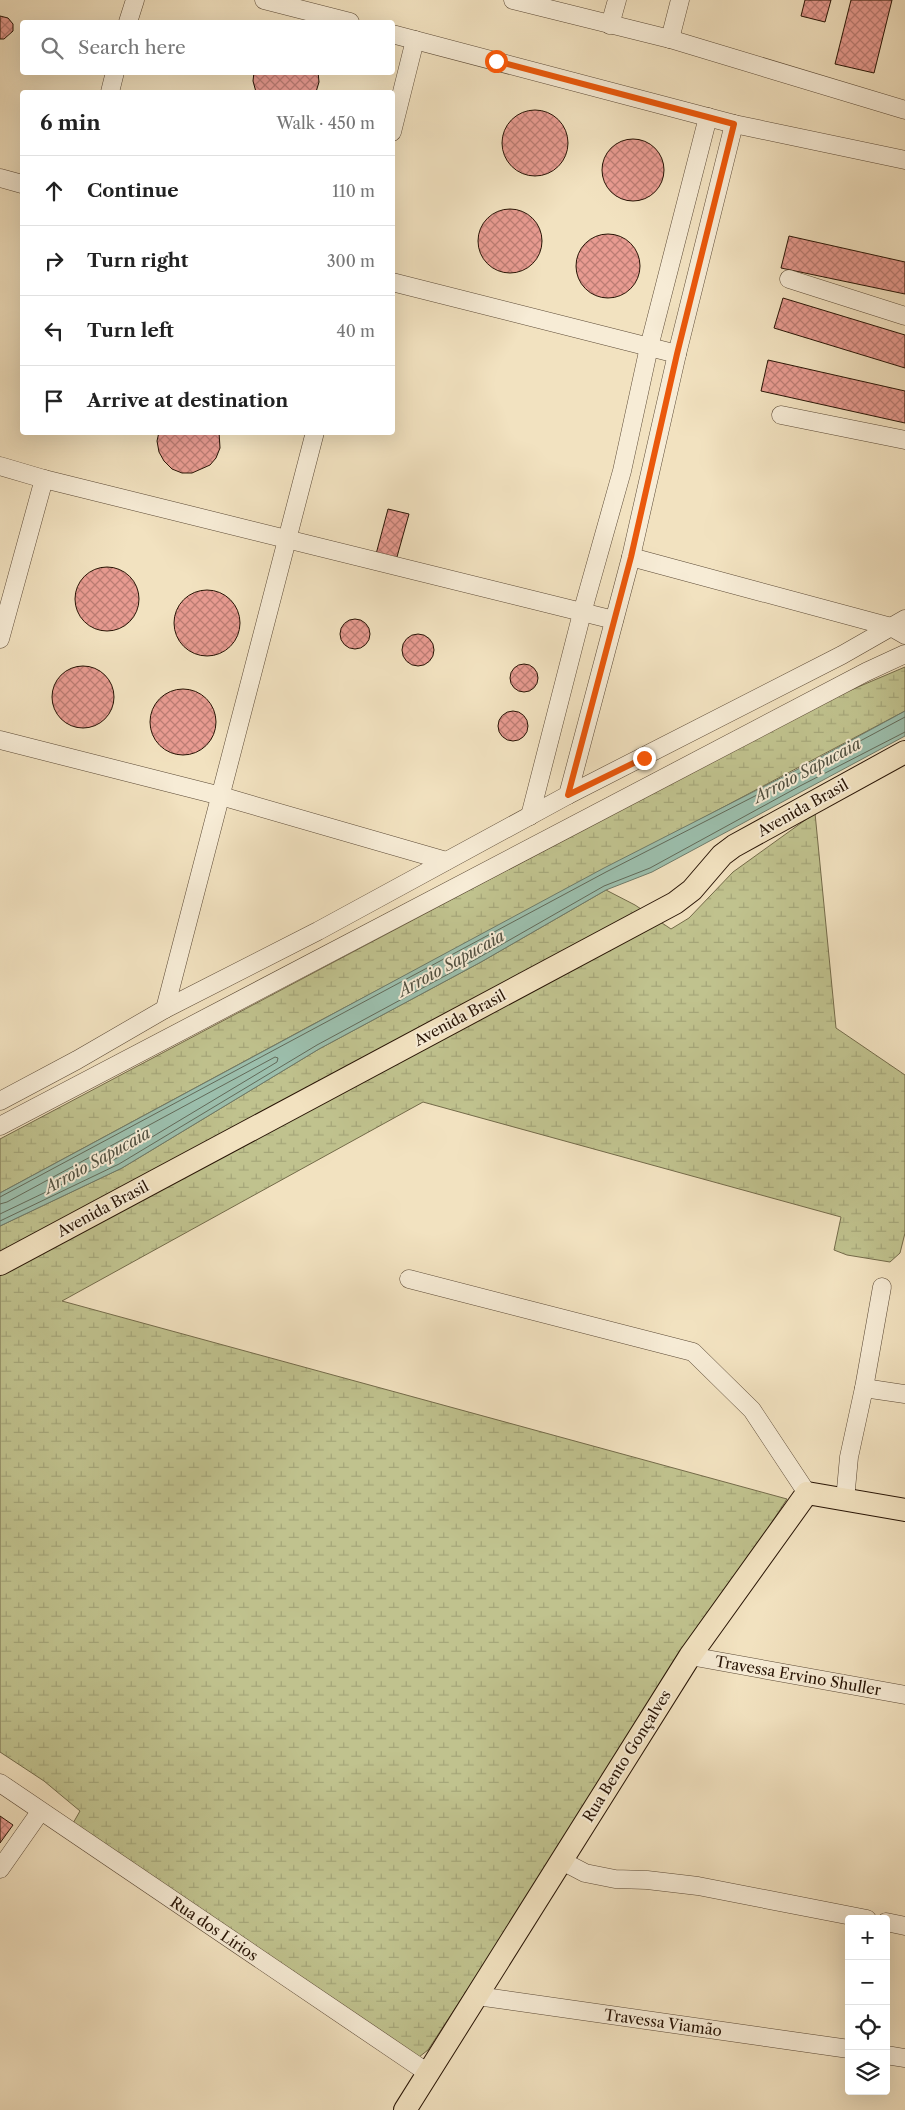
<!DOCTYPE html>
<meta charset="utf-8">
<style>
:root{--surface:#fff;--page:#f6f6f6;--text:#222;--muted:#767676;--line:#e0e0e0}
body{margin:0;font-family:"Libre Caslon Text",serif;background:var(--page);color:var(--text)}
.controls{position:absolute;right:15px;bottom:15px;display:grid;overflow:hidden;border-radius:5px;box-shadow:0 5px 20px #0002}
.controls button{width:45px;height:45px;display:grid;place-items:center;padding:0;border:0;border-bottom:1px solid var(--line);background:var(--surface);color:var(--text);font:25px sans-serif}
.stop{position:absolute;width:15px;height:15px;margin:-11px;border:4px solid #ea580c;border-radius:50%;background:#fff}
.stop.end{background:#ea580c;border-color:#fff;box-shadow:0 1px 5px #0008}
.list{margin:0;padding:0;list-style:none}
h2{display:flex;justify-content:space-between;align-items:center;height:65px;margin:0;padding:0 20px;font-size:21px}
h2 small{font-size:16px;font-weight:400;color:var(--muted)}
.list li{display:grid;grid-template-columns:32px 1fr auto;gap:15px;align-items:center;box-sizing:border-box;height:70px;padding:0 20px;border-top:1px solid var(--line)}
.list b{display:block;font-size:19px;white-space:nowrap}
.list em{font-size:16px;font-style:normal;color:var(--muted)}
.icon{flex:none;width:28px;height:28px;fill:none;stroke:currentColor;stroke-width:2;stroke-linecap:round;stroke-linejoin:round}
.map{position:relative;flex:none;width:905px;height:2110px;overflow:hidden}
.search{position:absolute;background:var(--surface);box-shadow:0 5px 20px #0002;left:20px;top:20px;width:375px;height:55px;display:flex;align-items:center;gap:12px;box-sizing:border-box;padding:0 18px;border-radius:5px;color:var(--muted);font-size:19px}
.panel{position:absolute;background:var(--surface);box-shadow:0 5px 20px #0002;left:20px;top:90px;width:375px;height:345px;border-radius:5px}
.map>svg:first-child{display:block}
.wetland{fill:url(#wetland-marsh);stroke:#746b4a}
.water{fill:#9cbfad;stroke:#6e7b6a}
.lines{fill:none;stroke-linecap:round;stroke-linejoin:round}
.shore{stroke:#626a59;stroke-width:1}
.building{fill:url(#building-cross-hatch);stroke:#281405}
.minor-casing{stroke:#5a4834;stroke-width:19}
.major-casing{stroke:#281405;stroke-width:24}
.minor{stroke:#f7ecd6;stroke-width:18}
.major{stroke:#f2e2c0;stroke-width:22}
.route{stroke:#ea580c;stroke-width:6}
.labels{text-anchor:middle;stroke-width:4;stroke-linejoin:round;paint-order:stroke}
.street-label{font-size:15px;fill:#281405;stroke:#f7ecd6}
.water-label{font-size:16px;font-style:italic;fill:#515040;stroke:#f7ecd6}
</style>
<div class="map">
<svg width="905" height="2110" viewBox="0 0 905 2110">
<defs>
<pattern id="wetland-marsh" width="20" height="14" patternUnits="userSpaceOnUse" patternTransform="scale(1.25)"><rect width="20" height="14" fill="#c0c28e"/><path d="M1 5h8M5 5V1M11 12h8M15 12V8" fill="none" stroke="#a5a679"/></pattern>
<pattern id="building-cross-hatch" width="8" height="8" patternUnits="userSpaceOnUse" patternTransform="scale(1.25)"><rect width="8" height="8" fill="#e89b91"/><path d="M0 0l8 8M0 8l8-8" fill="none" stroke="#bc7d74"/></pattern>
</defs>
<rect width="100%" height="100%" fill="#f2e2c0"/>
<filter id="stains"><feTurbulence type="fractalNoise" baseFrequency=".004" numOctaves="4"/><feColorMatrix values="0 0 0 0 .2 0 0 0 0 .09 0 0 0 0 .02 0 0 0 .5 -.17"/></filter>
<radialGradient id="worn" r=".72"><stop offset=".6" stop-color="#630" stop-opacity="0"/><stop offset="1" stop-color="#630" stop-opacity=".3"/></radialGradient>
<g class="wetland">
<path d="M905,667V711L308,1027L0,1193V1139L832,698Z"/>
<path d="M815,813L836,1028L905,1075V1233L900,1253L890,1262L847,1255L834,1250L841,1217L423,1102L62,1301L787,1499L428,2050L419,2057L72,1825L80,1811L44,1781L0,1752V1226L122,1168L319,1049L481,962L606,890L635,905L671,929L689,918L733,872Z"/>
</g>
<path class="water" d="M905,711V736L652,872L606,890L481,962L319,1049L122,1168L0,1226V1193L604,868L802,767Z"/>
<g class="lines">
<g class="shore">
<path d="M0,1197L606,872L804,771L905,717"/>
<path d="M0,1204L7,1202L275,1057L278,1058L277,1062L117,1158L0,1214"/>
<path d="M0,1221L119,1164L317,1045L478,958L604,886L650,868L800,786L905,732"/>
</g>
</g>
<g class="building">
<path d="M805,0H831L825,22L801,16Z"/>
<path d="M851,0H892L874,73L835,64Z"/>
<path d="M0,16L8,18L13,24V31L4,39H0Z"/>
<path d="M254,72H318L319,82L316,92H256L253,81Z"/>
<circle cx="535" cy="143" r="33"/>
<circle cx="633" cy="170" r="31"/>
<circle cx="510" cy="241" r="32"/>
<circle cx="608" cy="266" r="32"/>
<path d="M789,236L905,262V294L781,268Z"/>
<path d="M783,298L905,335V368L774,328Z"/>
<path d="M768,360L905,391V423L761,391Z"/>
<path d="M159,432H219L220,448L216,458L210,465L192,473H182L172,469L164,461L159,452L157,441Z"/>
<path d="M388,509L409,514L395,564L375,558Z"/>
<circle cx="107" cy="599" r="32"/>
<circle cx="207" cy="623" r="33"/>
<circle cx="355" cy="634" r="15"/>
<circle cx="418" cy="650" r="16"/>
<circle cx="524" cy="678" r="14"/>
<circle cx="83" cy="697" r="31"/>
<circle cx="183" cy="722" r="33"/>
<circle cx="513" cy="726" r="15"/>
<path d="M0,1816L13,1825L0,1843Z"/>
</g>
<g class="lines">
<g class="minor-casing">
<g id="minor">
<path d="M264,0L350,22"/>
<path d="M513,0L670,39L905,110"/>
<path d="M128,22L135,0"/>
<path d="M610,25L617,0"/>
<path d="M392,34L734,124L905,160"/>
<path d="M670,39L680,0"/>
<path d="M110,92L115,72"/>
<path d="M392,132L415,40"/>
<path d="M0,178L22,184"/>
<path d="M789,279L905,316"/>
<path d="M392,282L677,354"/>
<path d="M781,415L905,440"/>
<path d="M0,466L44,479L614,620"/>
<path d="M631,557L891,627L905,635"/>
<path d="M0,639L44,479"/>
<path d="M0,740L221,796L446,861"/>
<path d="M568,795L631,557L677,354L734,124"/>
<path d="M530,816L582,613L622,471L649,347L708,117"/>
<path d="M165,1009L315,432"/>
<path d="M0,1101L77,1060L165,1009L318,931L568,795L842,655L905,619"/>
<path d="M0,1126L866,672L905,654"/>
<path d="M409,1279L693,1352L752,1410L807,1493"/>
<path d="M864,1388L905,1394"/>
<path d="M845,1500L849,1457L864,1388L882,1287"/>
<path d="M690,1656L905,1695"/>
<path d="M0,1783L428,2073"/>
<path d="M562,1861L585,1873L615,1879L647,1880L698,1886L867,1919"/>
<path d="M0,1869L40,1812"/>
<path d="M886,1922L905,1926"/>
<path d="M477,1996L849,2049"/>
<path d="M886,2055L905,2058"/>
</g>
</g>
<g class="major-casing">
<g id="major">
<path d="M0,1264L675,903L692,890L722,855L734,846L905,752"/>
<path d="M405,2110L690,1656L807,1493L905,1510"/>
</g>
</g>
<use href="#minor" class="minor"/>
<use href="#major" class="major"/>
</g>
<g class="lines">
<path class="route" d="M496,61L734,124L677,354L631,557L568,795L644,758"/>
</g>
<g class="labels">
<g class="street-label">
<text transform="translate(803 808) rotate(-29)" y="5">Avenida Brasil</text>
<text transform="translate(460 1018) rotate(-28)" y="5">Avenida Brasil</text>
<text transform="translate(103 1209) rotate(-28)" y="5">Avenida Brasil</text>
<text transform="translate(798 1676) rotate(10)" y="5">Travessa Ervino Shuller</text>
<text transform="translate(627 1756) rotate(-58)" y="5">Rua Bento Gonçalves</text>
<text transform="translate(214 1929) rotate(34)" y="5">Rua dos Lírios</text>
<text transform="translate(663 2023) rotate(8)" y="5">Travessa Viamão</text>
</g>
<g class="water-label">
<text transform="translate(807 770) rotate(-28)" y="6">Arroio Sapucaia</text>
<text transform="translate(451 963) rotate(-29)" y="6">Arroio Sapucaia</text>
<text transform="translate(97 1160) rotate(-29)" y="6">Arroio Sapucaia</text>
</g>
</g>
<rect width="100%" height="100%" filter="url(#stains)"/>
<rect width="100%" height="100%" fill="url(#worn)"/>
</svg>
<div class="controls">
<button>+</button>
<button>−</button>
<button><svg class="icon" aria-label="locate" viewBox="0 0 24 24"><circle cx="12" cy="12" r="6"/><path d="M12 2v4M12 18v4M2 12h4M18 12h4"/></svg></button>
<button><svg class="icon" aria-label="layers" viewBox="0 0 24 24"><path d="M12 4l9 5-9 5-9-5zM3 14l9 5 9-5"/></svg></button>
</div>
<div class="stop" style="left:496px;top:61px"></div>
<div class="stop end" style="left:644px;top:758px"></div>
<div class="search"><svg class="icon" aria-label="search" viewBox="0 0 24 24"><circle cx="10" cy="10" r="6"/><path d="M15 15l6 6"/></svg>Search here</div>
<section class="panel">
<h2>6 min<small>Walk · 450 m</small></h2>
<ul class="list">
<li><svg class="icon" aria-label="ahead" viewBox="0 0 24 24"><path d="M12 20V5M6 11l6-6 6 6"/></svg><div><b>Continue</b></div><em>110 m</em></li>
<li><svg class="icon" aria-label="right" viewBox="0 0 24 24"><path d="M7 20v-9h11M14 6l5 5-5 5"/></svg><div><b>Turn right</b></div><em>300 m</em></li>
<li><svg class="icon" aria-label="left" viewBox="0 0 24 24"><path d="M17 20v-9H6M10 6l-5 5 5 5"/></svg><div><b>Turn left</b></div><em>40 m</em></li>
<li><svg class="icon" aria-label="arrive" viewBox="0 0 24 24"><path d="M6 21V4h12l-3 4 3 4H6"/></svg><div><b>Arrive at destination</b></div></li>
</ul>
</section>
</div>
